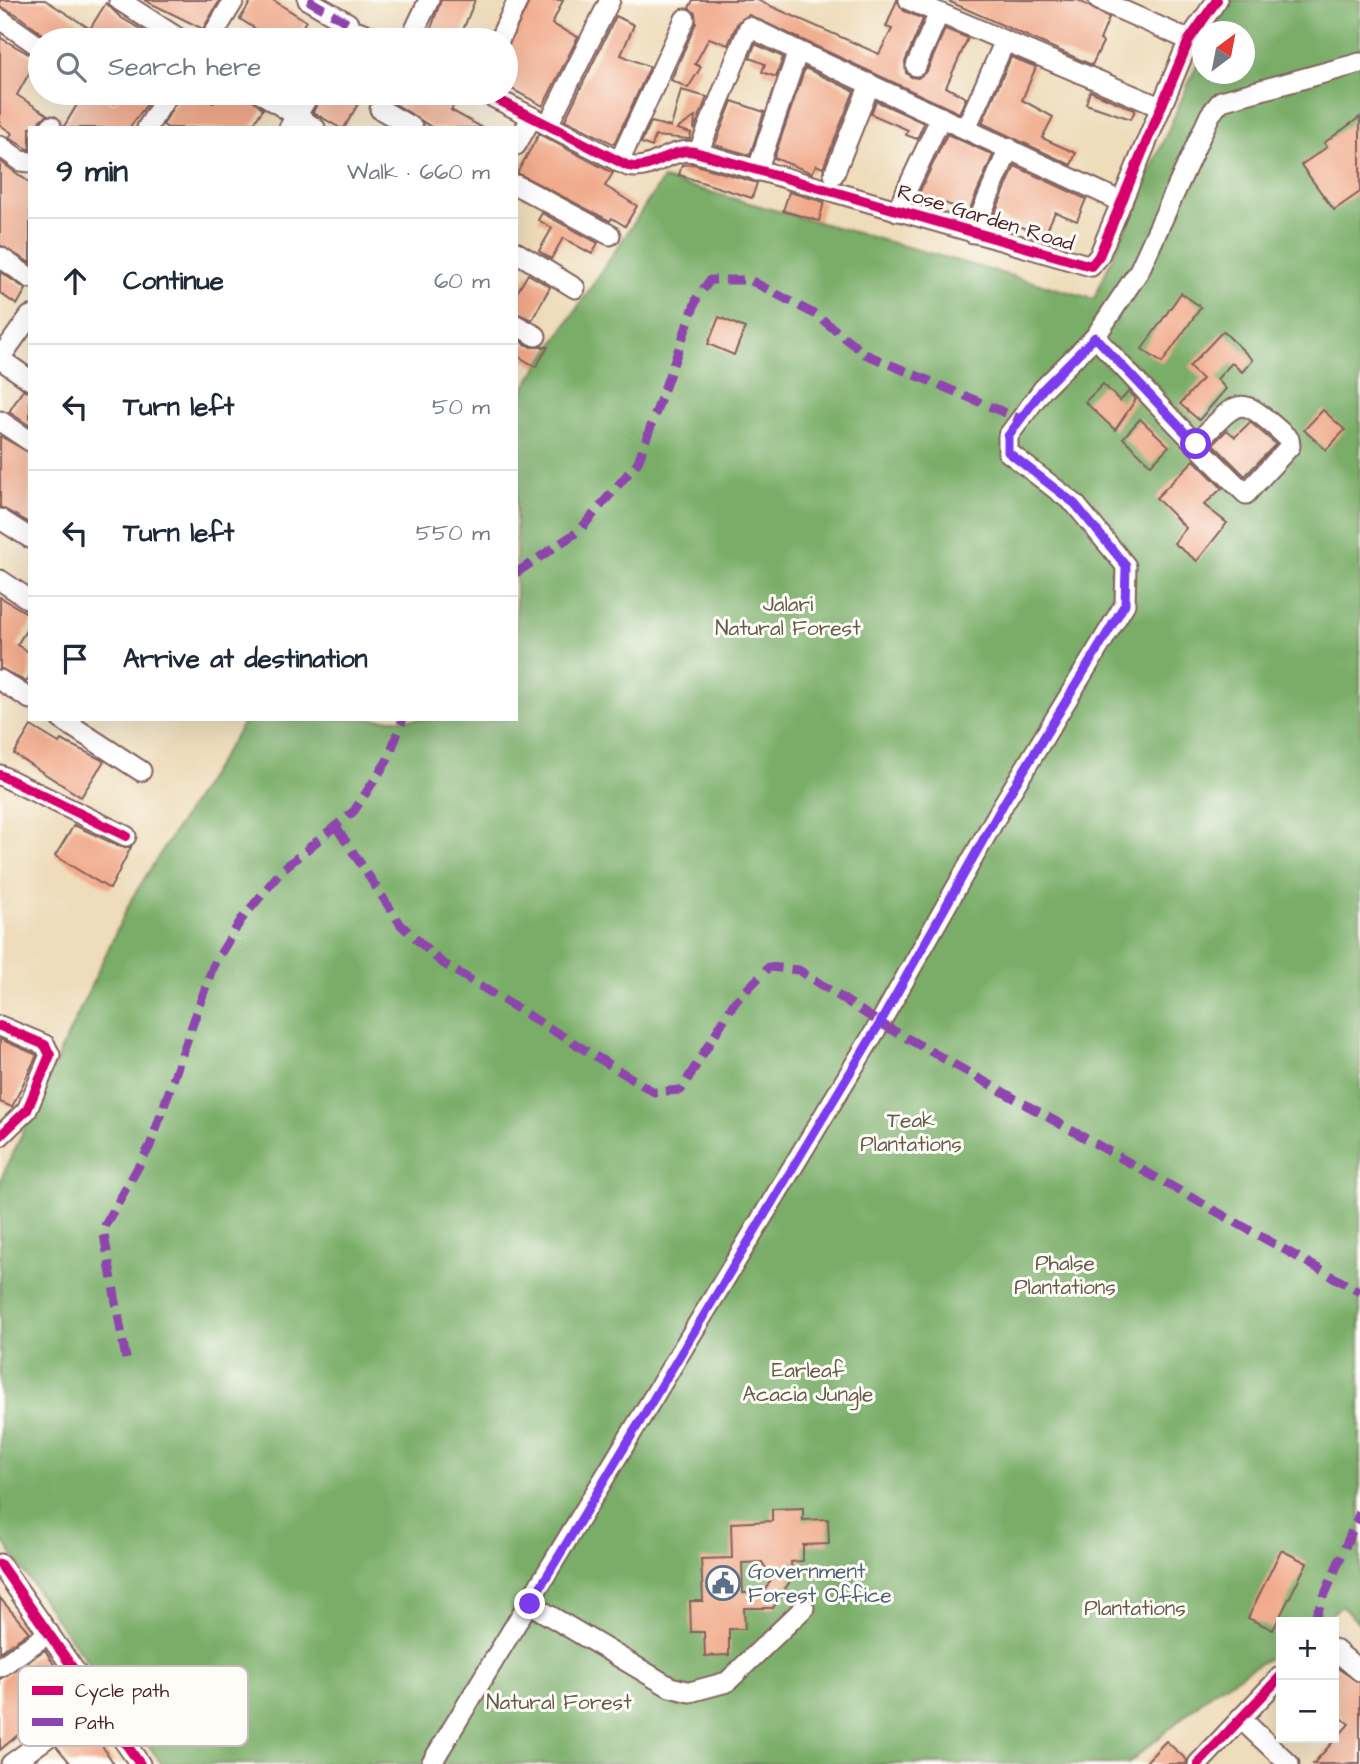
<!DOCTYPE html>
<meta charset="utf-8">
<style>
:root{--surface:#fff;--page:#f2f2f3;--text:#1f2937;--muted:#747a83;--line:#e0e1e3}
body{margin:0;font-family:"Architects Daughter",sans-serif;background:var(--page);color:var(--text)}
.controls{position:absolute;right:21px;bottom:21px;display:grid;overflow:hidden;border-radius:0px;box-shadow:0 7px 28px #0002}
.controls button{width:63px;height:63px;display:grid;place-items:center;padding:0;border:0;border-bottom:2px solid var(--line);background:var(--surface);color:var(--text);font:35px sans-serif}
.compass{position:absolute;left:1192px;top:21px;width:63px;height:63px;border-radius:50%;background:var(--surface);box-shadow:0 7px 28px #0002;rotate:32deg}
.stop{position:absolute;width:21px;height:21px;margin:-16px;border:5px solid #7c3aed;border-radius:50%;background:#fff}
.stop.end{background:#7c3aed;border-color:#fff;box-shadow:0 2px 7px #0008}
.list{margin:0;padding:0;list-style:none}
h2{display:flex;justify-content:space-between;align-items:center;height:91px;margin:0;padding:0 28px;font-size:30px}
h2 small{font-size:23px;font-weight:400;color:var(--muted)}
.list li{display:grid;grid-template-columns:46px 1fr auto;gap:21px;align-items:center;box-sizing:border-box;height:126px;padding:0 28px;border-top:2px solid var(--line)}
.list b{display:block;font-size:26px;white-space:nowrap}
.list em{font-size:23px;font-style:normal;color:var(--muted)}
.icon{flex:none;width:38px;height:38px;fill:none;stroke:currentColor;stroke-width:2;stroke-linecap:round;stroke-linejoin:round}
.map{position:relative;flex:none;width:1360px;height:1764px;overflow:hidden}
.search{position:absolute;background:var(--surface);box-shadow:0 7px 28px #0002;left:28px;top:28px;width:490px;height:77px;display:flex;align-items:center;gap:18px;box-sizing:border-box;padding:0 24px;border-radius:38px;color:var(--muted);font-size:26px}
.panel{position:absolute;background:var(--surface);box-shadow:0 7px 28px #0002;left:28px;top:126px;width:490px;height:595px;border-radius:0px}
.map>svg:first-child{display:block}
.forest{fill:#79ad68;stroke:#62664a;stroke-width:2}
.building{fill:#f1aa8b;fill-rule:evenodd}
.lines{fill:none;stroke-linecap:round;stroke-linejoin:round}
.minor-casing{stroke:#83615d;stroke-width:23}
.minor{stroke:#fff;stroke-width:19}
.quiet{stroke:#8e44ad;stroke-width:9;stroke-dasharray:18 9;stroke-linecap:butt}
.cycleway-casing{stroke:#fdfcf7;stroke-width:15}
.cycleway{stroke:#d6006c;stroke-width:10}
.route{stroke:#7c3aed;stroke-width:9}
.labels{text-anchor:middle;stroke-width:6;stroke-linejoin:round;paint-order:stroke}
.street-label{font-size:21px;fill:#4a1f2b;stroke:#fdfcf7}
.park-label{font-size:21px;fill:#655a46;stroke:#fdfcf7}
.service-label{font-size:21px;fill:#4e5e75;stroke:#fdfcf7;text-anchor:start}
.key{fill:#fdfcf7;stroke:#c7baba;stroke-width:2}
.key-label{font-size:19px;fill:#4a1f2b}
</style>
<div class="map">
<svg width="1360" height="1764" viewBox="0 0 1360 1764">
<rect width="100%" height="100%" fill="#fdfcf7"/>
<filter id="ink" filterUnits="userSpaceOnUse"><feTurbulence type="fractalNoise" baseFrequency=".0143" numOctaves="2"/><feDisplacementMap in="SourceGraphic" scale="14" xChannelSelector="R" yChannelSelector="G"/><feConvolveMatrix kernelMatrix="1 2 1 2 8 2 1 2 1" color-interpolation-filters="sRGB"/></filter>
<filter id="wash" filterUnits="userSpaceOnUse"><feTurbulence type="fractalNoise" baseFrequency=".00686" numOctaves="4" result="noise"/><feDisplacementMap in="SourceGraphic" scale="28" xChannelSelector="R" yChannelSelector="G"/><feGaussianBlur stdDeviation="1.57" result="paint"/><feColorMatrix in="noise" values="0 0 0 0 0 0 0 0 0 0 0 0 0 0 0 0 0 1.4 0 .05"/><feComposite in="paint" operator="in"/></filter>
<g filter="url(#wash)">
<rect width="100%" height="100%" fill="#eedcba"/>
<path class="forest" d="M1226,0H1360V1624L1341,1606L1323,1622H1281V1651L1212,1692L1128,1764H162L53,1615L0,1536V1181L132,898L246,719H516V400L663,179L1094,299L1202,53V74H1244V32L1212,31Z"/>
<g id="blocks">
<g class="building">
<path d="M0,0H45L89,28L82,40H50L16,14L0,7Z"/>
<path d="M144,0H220L203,29Z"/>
<path d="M252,0H273L306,21L294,40H273L240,19Z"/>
<path d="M441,0H475L459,40H427Z"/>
<path d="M530,0H563L552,24L578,37L543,106L506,86V50Z"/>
<path d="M693,0H757L879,54L892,29L886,27L897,0L904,11L923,19L905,62L906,73L911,77L918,78L927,71L945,29L968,38L946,87L966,98L959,113L749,15L738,22L728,45L709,38L695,64L701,67L688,88L671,80L696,23L695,13L689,8Z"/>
<path d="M946,0H1078L1109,18L1100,40L1103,42L1092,65Z"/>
<path d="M106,3L120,17L159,40H114L91,27Z"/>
<path d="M616,16L634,25L621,55L650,67L614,144L565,120Z"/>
<path d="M0,34L1,38L37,59L17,95L48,115L40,120L38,128H30V150L9,138L12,133L0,125Z"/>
<path d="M755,44L783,57L776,77L762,72L765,64L750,58Z"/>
<path d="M1011,57L1036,67L1022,100L1053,117L1042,138L1076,153L1071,165L982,123Z"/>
<path d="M805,68L854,91L823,168L816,165L812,173L774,158Z"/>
<path d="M681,90L707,97L694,130L695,117L677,129L691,133L690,139L655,136L652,147L641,143L651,122L671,127Z"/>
<path d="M1090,91L1135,110L1131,119L1086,104Z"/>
<path d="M61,93H95L114,104L121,93H140L151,99L129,128H63L78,103Z"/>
<path d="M181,93H197L213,103L219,93H247L263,109L251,128H168L163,125Z"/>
<path d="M322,93H460L451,110L483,128H433L386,98L372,100L364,94L344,128H340L313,112Z"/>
<path d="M732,101L764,112L750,155L715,145Z"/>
<path d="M876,101L924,123L917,139L906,135L908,130L871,114Z"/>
<path d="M1360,117V192L1334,210L1301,165L1327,147L1324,143Z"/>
<path d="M539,134L613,173L605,186L637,206L625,226L612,218L610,221L517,173Z"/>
<path d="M947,134L993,155L969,211L918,195Z"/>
<path d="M0,161L30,183V263L0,245Z"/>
<path d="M693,164L757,183L752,198L679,175L682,165Z"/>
<path d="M1015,166L1086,199L1077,221L1055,212L1044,237L994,215Z"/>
<path d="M789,192L824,202L819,221L783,211Z"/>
<path d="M542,213L598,243L592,254L563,238L551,259L539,251L552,228L538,220Z"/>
<path d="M0,272L26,289L17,305L0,293Z"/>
<path d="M528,274L550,287L532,320L516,313V294Z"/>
<path d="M1181,293L1201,307L1162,363L1142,349Z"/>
<path d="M719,317L745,328L734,355L708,344Z"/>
<path d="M1223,331L1253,360L1242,372L1232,363L1217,379L1226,389L1199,420L1180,404L1202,379L1189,367Z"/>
<path d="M516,339L531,347H548L536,367L516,355Z"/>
<path d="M1103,384L1120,401L1129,391L1136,399L1115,430L1085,402Z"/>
<path d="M23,390L30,392V426L9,412Z"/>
<path d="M1323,410L1345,430L1326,450L1304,430Z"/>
<path d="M1140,419L1169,446L1151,465L1123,438Z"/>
<path d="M1250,422L1276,444L1245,476L1213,444L1227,430L1235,437Z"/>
<path d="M0,436L30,453V523L0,507Z"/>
<path d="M1194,460L1222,488L1204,505L1227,523L1197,561L1174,543L1186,528L1156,498Z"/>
<path d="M0,597L30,615V624L17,645L30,653V676L26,682L0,668Z"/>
<path d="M31,726L59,743L61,740L104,761L81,797L14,754Z"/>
<path d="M74,825L121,847H131L110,889L55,856Z"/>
<path d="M0,1039L37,1055L12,1107L0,1102Z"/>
<path d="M803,1508V1520L828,1519L829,1544L803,1545V1561L791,1562L792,1578L773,1608H744L745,1629H729V1655L705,1656L704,1632H691L690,1601H703L701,1559L732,1558L731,1523L772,1521V1509ZM762,1562L772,1578L763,1593H743L742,1563Z"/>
<path d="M1281,1550L1307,1563L1273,1630L1248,1618Z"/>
<path d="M0,1598L29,1632L0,1652Z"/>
<path d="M45,1650L62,1678L59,1680L76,1702L22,1740L18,1735L0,1750V1679Z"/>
<path d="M1334,1666L1360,1683V1764H1313L1349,1724L1334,1712Z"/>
<path d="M85,1725L103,1747L114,1764H71L56,1746Z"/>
<path d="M1166,1741L1187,1760L1186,1764H1144Z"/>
</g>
</g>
</g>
<g filter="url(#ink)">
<use href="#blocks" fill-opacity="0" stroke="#83615d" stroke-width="2"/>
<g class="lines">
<g class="minor-casing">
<g id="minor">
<path d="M119,0L181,40"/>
<path d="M308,0L348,23L351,30"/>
<path d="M909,0L1160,107"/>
<path d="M1099,0L1189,40"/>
<path d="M0,19L40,47"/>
<path d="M210,40L234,0"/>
<path d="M341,40L346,32L358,31L380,40"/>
<path d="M410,40L429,0"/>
<path d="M499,40L518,0"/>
<path d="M916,66L939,13"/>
<path d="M261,93L315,128"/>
<path d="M485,93L628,166C653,172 669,147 695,152L1091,266L1099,256L1189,40L1217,0"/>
<path d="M380,109L413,128"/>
<path d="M548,125L610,0"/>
<path d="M50,128L51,126"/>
<path d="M147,128L169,93"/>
<path d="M289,128L310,93"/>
<path d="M966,128L1005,41"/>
<path d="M516,145L532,117"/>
<path d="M0,146L21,161L30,162"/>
<path d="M698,153L749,27L798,51"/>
<path d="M619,162L685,19"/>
<path d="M757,171L798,51L1122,202"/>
<path d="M834,174L870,84"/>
<path d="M516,185L610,235"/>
<path d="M897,211L941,117"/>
<path d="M973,233L1009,148"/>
<path d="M516,252L575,288"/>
<path d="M0,257L30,278"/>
<path d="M516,325L536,336"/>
<path d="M1095,337C1145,390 1193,444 1246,494L1290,446L1289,439C1238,394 1243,395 1196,444"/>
<path d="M0,358L30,316"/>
<path d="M0,359L30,380"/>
<path d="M0,421L30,441"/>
<path d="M0,519L30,538"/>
<path d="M0,580L30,600"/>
<path d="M0,680L30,699"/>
<path d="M61,719L141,771"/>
<path d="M0,775L126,836"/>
<path d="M0,1026L45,1045L50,1055L27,1110L0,1136"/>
<path d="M0,1564L140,1764"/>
<path d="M530,1604L670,1687L690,1692L727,1682L804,1608"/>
<path d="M1334,1649L1360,1671"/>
<path d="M0,1667L49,1633"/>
<path d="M1240,1718L1289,1764"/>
<path d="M11,1764L95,1703"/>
<path d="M431,1764L880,1023L1004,803L1125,604L1126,566L1075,504L1008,452V436L1043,389L1095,337L1139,271L1210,115L1221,101L1360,63"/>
<path d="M1198,1764L1281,1676"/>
</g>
</g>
<use href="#minor" class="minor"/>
<g class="quiet">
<path d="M308,0L348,23L351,30"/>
<path d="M516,573L579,531L638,462L697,298L710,280H750L818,316L865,354L1020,419"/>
<path d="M337,828L401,925L441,962L654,1092L681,1090L734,1003L769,967L799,970L880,1023L1360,1292"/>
<path d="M126,1359L103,1229L150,1146L213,966L241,920L283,869L354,811L387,761L403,719"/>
<path d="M1313,1622L1360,1512"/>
</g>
<g class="cycleway-casing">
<g id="cycleway">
<path d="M485,93L628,166C653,172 669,147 695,152L1091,266L1099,256L1189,40L1217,0"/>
<path d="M0,775L126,836"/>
<path d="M0,1026L45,1045L50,1055L27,1110L0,1136"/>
<path d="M0,1564L140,1764"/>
<path d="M1198,1764L1281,1676"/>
</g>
</g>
<use href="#cycleway" class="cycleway"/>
</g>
</g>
<g class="lines" filter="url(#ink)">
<path class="route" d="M530,1604L880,1023L1004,803L1125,604L1126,566L1075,504L1008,452V436L1043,389L1095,337L1196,444"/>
</g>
<defs>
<g id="civic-ring" transform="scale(1.75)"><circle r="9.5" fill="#fdfcf7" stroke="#5c6f8a" stroke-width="1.5"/><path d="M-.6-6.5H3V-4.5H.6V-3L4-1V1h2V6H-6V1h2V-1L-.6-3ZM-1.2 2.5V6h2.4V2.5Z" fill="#5c6f8a"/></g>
</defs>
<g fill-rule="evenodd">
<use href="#civic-ring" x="723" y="1583"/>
</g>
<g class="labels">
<g class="street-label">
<text transform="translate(986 217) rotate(17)" y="7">Rose Garden Road</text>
</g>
<g class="park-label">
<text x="788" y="611">Jalari<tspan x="788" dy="24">Natural Forest</tspan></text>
<text x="911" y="1127">Teak<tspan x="911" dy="24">Plantations</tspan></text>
<text x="1065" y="1270">Phalse<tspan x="1065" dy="24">Plantations</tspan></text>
<text x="808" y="1377">Earleaf<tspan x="808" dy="24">Acacia Jungle</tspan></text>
<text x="1135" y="1615">Plantations</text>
<text x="559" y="1709">Natural Forest</text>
</g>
<g class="service-label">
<text x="748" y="1578">Government<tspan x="748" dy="24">Forest Office</tspan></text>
</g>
</g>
<rect x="18" y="1666" width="230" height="80" rx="10" class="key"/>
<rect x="32" y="1686" width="31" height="9" fill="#d6006c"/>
<rect x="32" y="1718" width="31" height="8" fill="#8e44ad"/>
<g class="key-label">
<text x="75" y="1697">Cycle path</text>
<text x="75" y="1729">Path</text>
</g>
</svg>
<div class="controls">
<button>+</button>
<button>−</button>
</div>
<svg class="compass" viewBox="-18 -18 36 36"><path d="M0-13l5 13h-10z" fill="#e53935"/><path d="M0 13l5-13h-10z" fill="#747a83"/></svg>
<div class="stop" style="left:1196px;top:444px"></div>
<div class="stop end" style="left:530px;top:1604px"></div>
<div class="search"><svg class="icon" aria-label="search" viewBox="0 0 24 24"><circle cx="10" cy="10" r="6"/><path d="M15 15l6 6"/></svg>Search here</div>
<section class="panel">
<h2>9 min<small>Walk · 660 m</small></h2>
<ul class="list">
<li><svg class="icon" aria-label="ahead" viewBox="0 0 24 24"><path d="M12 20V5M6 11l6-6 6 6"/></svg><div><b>Continue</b></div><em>60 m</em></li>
<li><svg class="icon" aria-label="left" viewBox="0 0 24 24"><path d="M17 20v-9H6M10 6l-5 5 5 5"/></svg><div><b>Turn left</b></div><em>50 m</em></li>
<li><svg class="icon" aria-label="left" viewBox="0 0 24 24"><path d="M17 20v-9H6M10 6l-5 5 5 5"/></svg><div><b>Turn left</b></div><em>550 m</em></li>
<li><svg class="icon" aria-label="arrive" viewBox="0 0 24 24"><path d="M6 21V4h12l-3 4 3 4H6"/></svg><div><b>Arrive at destination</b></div></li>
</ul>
</section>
</div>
